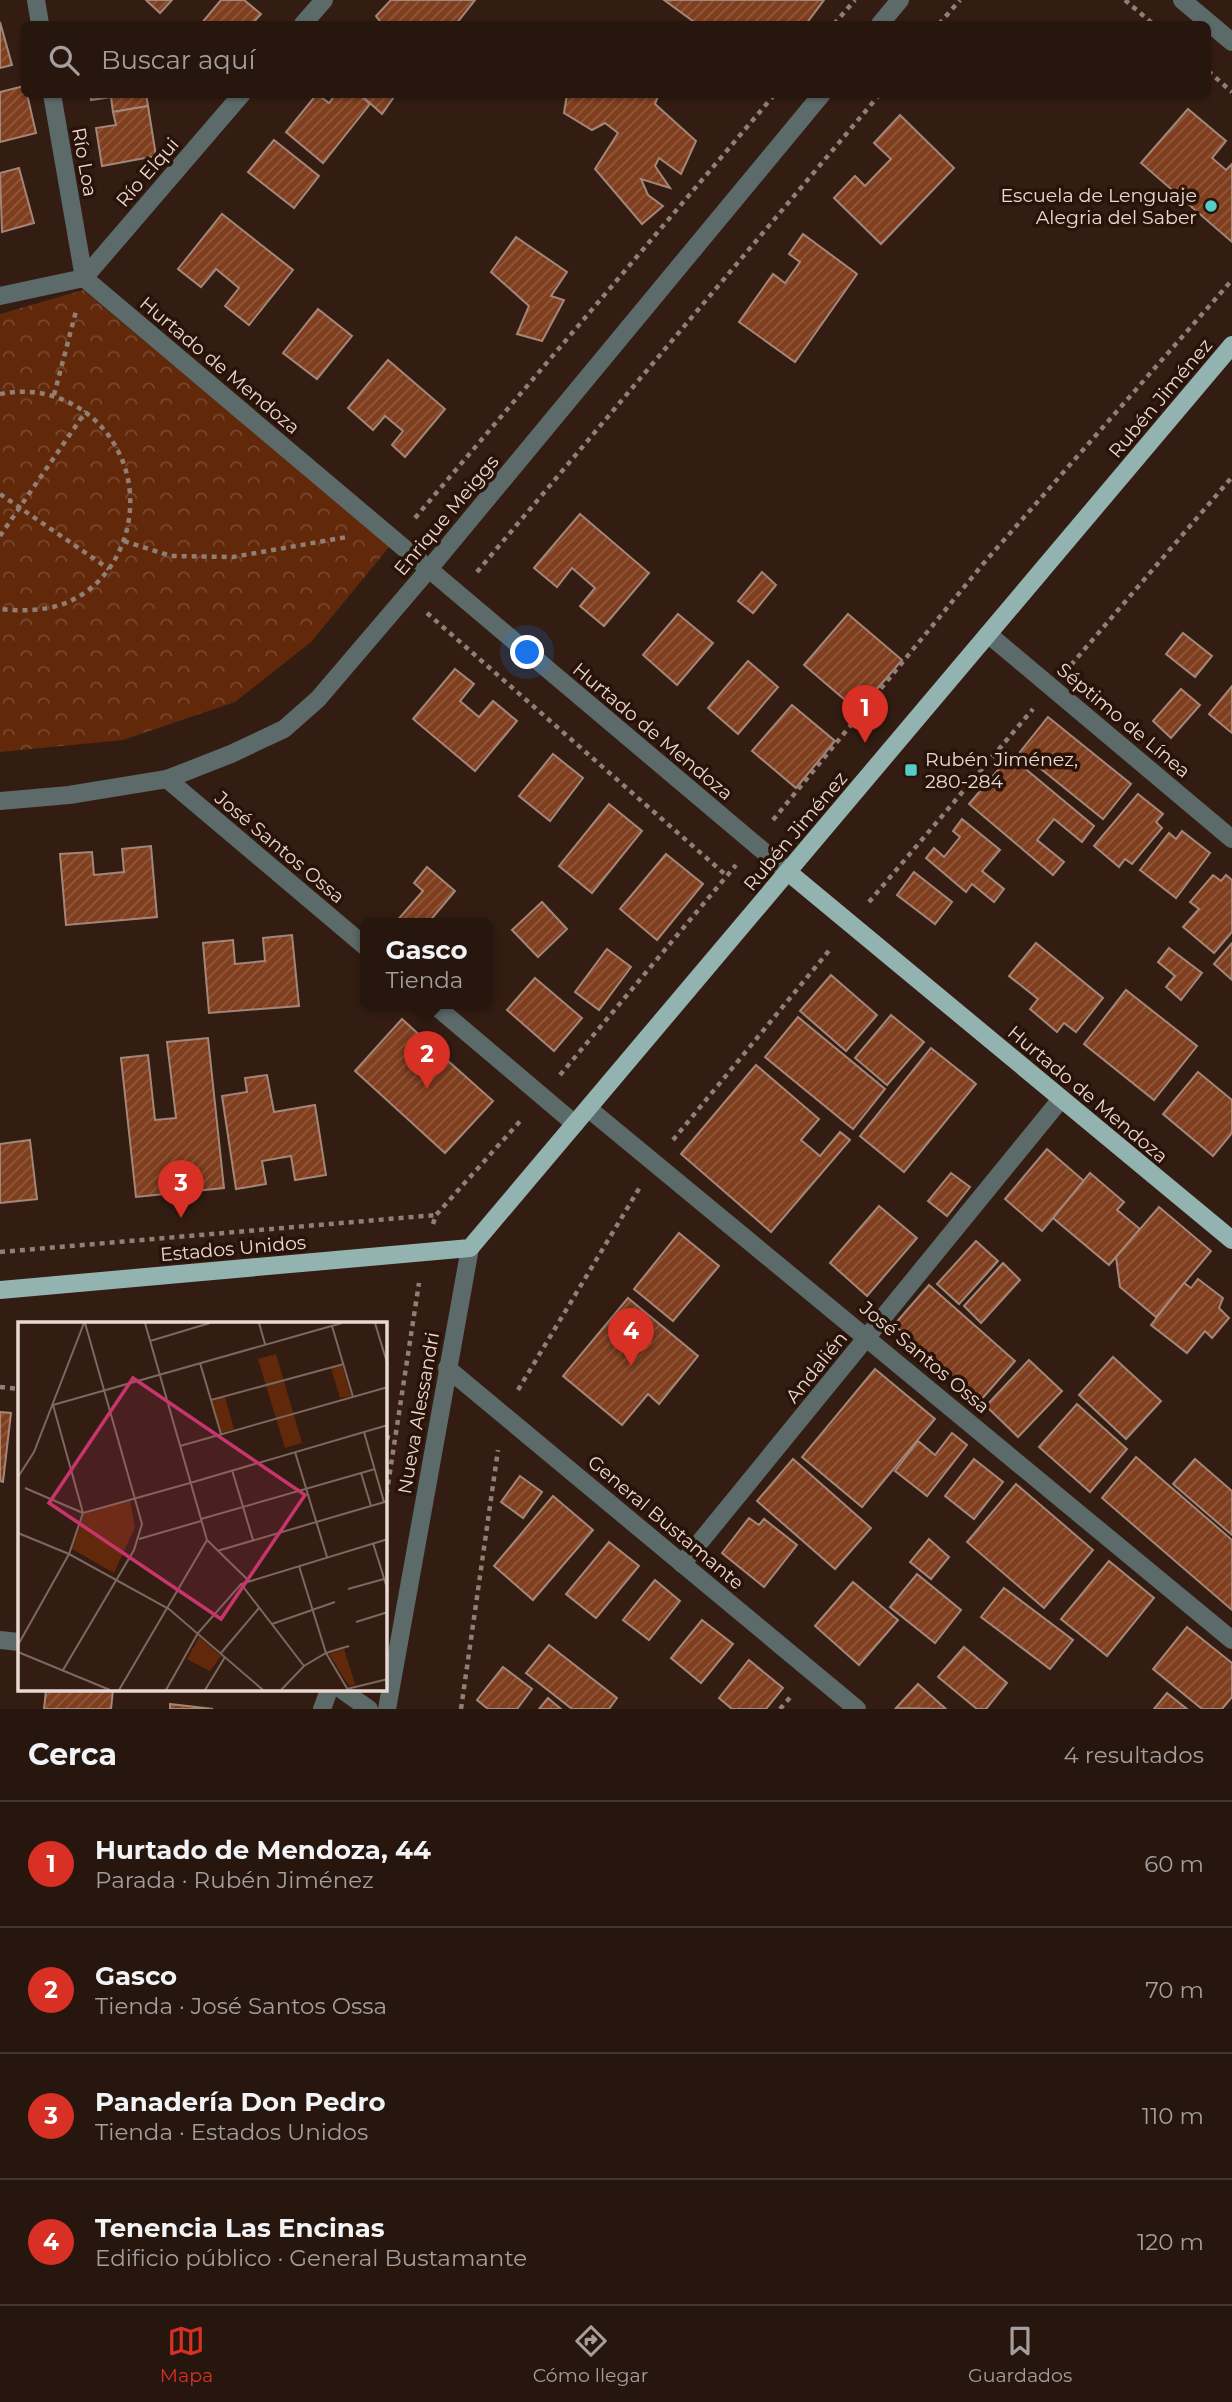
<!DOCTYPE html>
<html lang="es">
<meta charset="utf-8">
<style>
:root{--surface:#26160e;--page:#32231c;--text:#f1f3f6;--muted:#a49f9e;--line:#42352e;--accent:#d93025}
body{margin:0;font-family:Montserrat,sans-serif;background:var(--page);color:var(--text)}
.you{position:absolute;left:528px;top:653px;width:24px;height:24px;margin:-18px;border:5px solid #fff;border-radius:50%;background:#1a73e8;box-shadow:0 0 0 10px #1a73e833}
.badge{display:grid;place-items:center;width:46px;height:46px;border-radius:50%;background:var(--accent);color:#fff;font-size:23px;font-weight:700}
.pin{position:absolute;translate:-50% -58px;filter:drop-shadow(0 2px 4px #0008)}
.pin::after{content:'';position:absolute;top:37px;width:24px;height:21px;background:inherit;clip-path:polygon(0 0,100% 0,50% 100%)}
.popup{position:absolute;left:360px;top:918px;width:133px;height:91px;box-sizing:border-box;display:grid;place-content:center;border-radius:10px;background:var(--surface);filter:drop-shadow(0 2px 5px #0005);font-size:23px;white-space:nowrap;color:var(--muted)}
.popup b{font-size:26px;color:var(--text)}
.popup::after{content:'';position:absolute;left:50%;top:100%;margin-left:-14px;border:14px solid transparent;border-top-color:var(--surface)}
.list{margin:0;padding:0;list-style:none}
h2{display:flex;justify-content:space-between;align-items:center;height:91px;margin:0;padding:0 28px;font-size:30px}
h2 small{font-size:23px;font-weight:400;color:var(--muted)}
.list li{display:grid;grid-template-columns:46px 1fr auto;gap:21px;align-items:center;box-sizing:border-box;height:126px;padding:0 28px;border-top:2px solid var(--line)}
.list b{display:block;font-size:26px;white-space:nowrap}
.list p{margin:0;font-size:23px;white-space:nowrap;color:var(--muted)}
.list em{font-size:23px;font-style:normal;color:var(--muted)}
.icon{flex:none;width:38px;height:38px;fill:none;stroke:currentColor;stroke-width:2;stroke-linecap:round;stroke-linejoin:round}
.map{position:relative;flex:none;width:1232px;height:1709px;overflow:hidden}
.search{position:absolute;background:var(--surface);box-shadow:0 2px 5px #0004;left:21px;right:21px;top:21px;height:77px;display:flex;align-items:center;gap:18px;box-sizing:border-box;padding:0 24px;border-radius:10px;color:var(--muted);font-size:26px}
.sheet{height:595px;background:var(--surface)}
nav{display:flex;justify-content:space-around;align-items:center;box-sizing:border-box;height:98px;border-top:2px solid var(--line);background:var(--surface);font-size:19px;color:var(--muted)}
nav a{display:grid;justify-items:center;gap:4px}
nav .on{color:var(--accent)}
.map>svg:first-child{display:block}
.park{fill:url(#park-crowns)}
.building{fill:url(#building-hatch);stroke:#a48679;stroke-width:2}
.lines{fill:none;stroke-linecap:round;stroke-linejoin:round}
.path{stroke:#917e75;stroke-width:4.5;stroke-dasharray:5 5;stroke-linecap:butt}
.minor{stroke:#5c6b6a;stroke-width:18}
.major{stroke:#93b3b1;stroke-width:18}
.poi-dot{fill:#54cdc8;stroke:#291309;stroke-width:2.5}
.labels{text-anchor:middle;stroke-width:7;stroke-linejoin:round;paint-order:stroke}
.street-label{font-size:19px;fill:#e9d9d2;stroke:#291309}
.poi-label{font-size:19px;fill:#e9d9d2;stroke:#291309;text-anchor:end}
.inset-road{fill:none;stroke:#7c685f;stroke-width:2}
.view{fill:#c8356d;fill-opacity:0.15;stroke:#c8356d;stroke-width:3.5}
.inset-edge{fill:none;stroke:#e9d9d2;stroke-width:3.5}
</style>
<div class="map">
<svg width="1232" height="1709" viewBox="0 0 1232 1709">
<defs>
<pattern id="park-crowns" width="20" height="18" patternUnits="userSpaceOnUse" patternTransform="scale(1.75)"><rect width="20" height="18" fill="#61290a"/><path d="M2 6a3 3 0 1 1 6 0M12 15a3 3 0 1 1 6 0" fill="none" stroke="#78472d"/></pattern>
<pattern id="building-hatch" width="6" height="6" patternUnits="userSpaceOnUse" patternTransform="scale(1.75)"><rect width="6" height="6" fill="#7f3e1e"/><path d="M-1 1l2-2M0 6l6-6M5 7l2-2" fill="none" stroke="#91593e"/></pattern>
</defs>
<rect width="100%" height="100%" fill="#331d12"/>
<path class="park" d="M83,290L390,546L311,642L235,702L123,740L0,752V314Z"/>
<g class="building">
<path d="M146,0H172L160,13Z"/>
<path d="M221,0H244L261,14L252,24H201Z"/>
<path d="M391,0H475L456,24H382L376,16Z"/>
<path d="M664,0H824L806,24H697Z"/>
<path d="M0,22L12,65L0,68Z"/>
<path d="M24,86V94H27L36,133L0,142V92Z"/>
<path d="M90,94H146L148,106L113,112L111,97L91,100Z"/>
<path d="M317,94L329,103L336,94H358L370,104L323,163L286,132Z"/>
<path d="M360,94H396L382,114Z"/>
<path d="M567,94H659L655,104L696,141L681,174L659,158L655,166L670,188L641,179L648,195L663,206L642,224L595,169L618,133L605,123L592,130L564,113Z"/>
<path d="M148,106L156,156L102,166L96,128L116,125L113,112Z"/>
<path d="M1188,109L1226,141L1212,158L1226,170L1232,164V242L1141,163Z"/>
<path d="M900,115L954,168L881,244L834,198L855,176L865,186L891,159L874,143Z"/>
<path d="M274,140L319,176L294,208L248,172Z"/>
<path d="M19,168L34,223L2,232L0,173Z"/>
<path d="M222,214L293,270L249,325L225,306L239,288L216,269L201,287L178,269Z"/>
<path d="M803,234L857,274L795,362L739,322L773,274L785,283L800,262L789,254Z"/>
<path d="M516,237L567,272L551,296L564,300L542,341L517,334L529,306L491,272Z"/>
<path d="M318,309L352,336L317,379L283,353Z"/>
<path d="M388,360L445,409L405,457L392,445L403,431L385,416L373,430L348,408Z"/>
<path d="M580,514L649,573L604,626L580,606L595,588L572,568L557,587L534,568Z"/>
<path d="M762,572L776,585L753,613L738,601Z"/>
<path d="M678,614L713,643L677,685L643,655Z"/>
<path d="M848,614L902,660L858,711L804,665Z"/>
<path d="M1183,633L1212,656L1195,677L1166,654Z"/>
<path d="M748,661L778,687L738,734L708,708Z"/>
<path d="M455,669L474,684L460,701L479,717L493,701L517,721L475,771L413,719Z"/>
<path d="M1232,686V733L1209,714Z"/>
<path d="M1181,689L1200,705L1171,738L1153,721Z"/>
<path d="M792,705L835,741L796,788L752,751Z"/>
<path d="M1048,717L1131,784L1103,819L1020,752Z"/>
<path d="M553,754L583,778L550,821L519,796Z"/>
<path d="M1010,756L1094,826L1082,842L1054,819L1037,840L1064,862L1053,875L969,804Z"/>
<path d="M1138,794L1163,814L1156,822L1162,828L1132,864L1125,859L1119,867L1094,846Z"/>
<path d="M609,804L642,831L592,893L559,866Z"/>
<path d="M962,819L1000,850L982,871L1004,889L994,902L972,884L966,892L926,858L934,848L944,857L960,837L953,831Z"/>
<path d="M1182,831L1210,853L1176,898L1140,870L1169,833L1176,839Z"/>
<path d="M151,846L157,917L66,925L60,854L92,852L94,875L124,872L122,849Z"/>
<path d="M666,854L703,884L657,940L620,909Z"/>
<path d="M427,867L455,891L428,923H395L423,891L414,883Z"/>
<path d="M914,872L952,902L935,924L897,895Z"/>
<path d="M1213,875L1221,881L1226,875L1232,880V932L1214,953L1183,927L1199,909L1190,902Z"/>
<path d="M542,902L567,929L538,957L512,930Z"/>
<path d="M292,935L299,1006L209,1013L203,943L233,940L235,964L265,961L263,938Z"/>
<path d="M1036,943L1103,998L1076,1032L1064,1023L1057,1032L1030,1009L1038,999L1009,976Z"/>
<path d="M1232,943V980L1214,964Z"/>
<path d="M1169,948L1202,973L1181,1000L1166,987L1175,976L1158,962Z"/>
<path d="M607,949L631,967L599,1010L575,992Z"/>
<path d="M831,975L877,1015L846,1051L800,1011Z"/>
<path d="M535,978L582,1018L554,1051L507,1010Z"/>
<path d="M1126,990L1197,1046L1154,1100L1084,1044Z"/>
<path d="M891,1015L924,1042L887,1085L855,1058Z"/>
<path d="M798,1017L885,1089L853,1129L765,1057Z"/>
<path d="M402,1019L425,1040L409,1058L432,1078L447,1060L493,1101L445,1153L355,1071Z"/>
<path d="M208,1038L224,1188L136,1197L121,1058L148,1055L155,1120L176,1118L167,1042Z"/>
<path d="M931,1048L976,1084L904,1172L860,1136Z"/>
<path d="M756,1065L819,1119L801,1140L820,1156L840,1132L850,1140L771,1232L681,1154Z"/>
<path d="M1198,1072L1232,1100V1133L1213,1156L1163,1114Z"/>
<path d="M267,1075L274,1112L315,1105L326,1175L295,1180L291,1156L262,1161L266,1184L236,1189L222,1096L247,1092L245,1078Z"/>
<path d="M30,1140L37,1199L0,1203V1144Z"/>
<path d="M1047,1149L1084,1181L1042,1231L1005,1199Z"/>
<path d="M951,1173L970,1187L947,1216L928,1201Z"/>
<path d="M1090,1173L1124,1202L1117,1210L1140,1229L1109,1265L1053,1218Z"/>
<path d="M879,1206L917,1238L867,1296L830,1263Z"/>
<path d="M1159,1207L1211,1251L1156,1317L1120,1287L1116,1257Z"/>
<path d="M679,1233L719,1266L673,1321L634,1289Z"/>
<path d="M976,1241L998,1261L959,1304L937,1284Z"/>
<path d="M1003,1263L1020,1280L981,1323L964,1306Z"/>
<path d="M1198,1279L1223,1298L1219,1308L1229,1318L1212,1338L1205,1331L1187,1353L1151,1325L1184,1283L1191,1288Z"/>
<path d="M929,1285L1015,1361L980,1401L894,1325Z"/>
<path d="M628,1298L698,1356L659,1404L648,1394L622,1425L563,1376Z"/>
<path d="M1113,1357L1161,1401L1126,1439L1079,1395Z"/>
<path d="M1029,1360L1062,1391L1018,1437L986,1406Z"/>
<path d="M875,1369L935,1419L862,1507L802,1457Z"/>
<path d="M1077,1404L1127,1449L1090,1492L1039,1447Z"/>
<path d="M0,1412L11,1413L3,1482L0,1481Z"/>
<path d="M952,1433L967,1445L927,1496L895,1471L918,1441L935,1455Z"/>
<path d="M1136,1457L1232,1540V1610L1102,1498Z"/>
<path d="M793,1459L871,1528L835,1569L757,1501Z"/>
<path d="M974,1459L1003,1482L974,1519L945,1496Z"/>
<path d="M1195,1459L1232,1491V1535L1173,1484Z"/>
<path d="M520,1476L542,1492L523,1518L501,1502Z"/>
<path d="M1016,1484L1093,1550L1044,1608L967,1542Z"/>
<path d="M553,1496L593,1530L533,1600L494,1566Z"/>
<path d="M749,1518L759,1525L764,1519L797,1545L764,1587L722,1553Z"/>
<path d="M929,1539L949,1557L931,1579L910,1562Z"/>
<path d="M609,1542L639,1566L596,1618L566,1594Z"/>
<path d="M1109,1561L1154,1598L1107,1656L1061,1619Z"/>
<path d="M917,1574L961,1610L935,1643L890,1607Z"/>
<path d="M655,1580L680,1601L649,1640L623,1620Z"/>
<path d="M853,1582L898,1620L859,1665L815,1626Z"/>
<path d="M1004,1588L1073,1640L1050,1669L981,1617Z"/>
<path d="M702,1620L733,1644L701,1683L671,1658Z"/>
<path d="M1187,1627L1232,1663V1697L1222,1709H1202L1153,1669Z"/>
<path d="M549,1645L617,1698L609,1709H572L526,1673Z"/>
<path d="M964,1647L1007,1683L986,1709H977L938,1677Z"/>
<path d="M749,1660L783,1688L766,1709H732L719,1698Z"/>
<path d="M503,1667L532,1689L517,1709H488L477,1700Z"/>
<path d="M918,1684L946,1709L896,1708Z"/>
<path d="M46,1690H113L111,1709H44Z"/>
<path d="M1167,1693L1187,1709H1154Z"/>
<path d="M548,1698L561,1709H539Z"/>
<path d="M170,1704L213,1709H170Z"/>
</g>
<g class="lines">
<g class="path">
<path d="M1125,0L1153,24"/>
<path d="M834,24L855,0"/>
<path d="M939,24L960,0"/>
<path d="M1208,71L1232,92"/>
<path d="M0,394C26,389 49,392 72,404C93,415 109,432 119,453C148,511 119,591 53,607C34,611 18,611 0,609"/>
<path d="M54,395L76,311"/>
<path d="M0,494L109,569"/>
<path d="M415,518L775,94"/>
<path d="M0,536L86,411"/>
<path d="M124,541L171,556L233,557L347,537"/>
<path d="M477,572L880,94"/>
<path d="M427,613L727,876"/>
<path d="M1071,665L1232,477"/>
<path d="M773,820L983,564L1232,280"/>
<path d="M869,902L1033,709"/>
<path d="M560,1075L736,865"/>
<path d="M673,1140L832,947"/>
<path d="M433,1224L436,1215L522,1119"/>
<path d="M0,1252L436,1215"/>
<path d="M0,1387L19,1389"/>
<path d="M518,1390L640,1187"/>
<path d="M385,1437L395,1438"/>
<path d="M385,1504L419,1283"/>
<path d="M461,1709L498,1450"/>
<path d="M780,1709L793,1694"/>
</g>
<g class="minor">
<path d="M36,0L40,24"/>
<path d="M1182,0L1232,42"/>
<path d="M303,24L324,0"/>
<path d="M880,24L900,0"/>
<path d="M52,94L84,278"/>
<path d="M84,278L788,872"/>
<path d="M84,278L242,94"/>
<path d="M0,296L84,278"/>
<path d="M988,634L1232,839"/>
<path d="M167,779L366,947"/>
<path d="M0,801L69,795L167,779L231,754L284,729L318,699L429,569L822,94"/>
<path d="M432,1003L575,1124"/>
<path d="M589,1109L1232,1640"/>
<path d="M447,1368L857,1709"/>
<path d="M682,1564L1061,1099"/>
<path d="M0,1640L19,1642"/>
<path d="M342,1690L369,1709"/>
<path d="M322,1709L329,1690"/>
<path d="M387,1709L470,1248"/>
</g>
<g class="major">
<path d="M788,872L1232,1240"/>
<path d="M0,1290L470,1248L1232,345"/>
</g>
</g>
<g class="poi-dot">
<circle cx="1211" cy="206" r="7"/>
<rect x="904" y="763" width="14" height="14" rx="3.5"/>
</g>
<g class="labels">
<g class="street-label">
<text transform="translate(85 162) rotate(80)" y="7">Río Loa</text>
<text transform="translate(147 172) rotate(-49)" y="7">Río Elqui</text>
<text transform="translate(220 365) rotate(40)" y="7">Hurtado de Mendoza</text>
<text transform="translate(1160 398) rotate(-50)" y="7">Rubén Jiménez</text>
<text transform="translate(446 515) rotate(-50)" y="7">Enrique Meiggs</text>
<text transform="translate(1124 720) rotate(40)" y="7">Séptimo de Línea</text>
<text transform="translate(653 731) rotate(40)" y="7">Hurtado de Mendoza</text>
<text transform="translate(795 831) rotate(-50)" y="7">Rubén Jiménez</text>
<text transform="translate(280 847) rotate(40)" y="7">José Santos Ossa</text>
<text transform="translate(1088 1094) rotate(40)" y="7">Hurtado de Mendoza</text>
<text transform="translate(233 1248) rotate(-5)" y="7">Estados Unidos</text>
<text transform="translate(925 1357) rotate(40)" y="7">José Santos Ossa</text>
<text transform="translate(816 1367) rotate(-51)" y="7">Andalién</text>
<text transform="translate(418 1413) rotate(-80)" y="7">Nueva Alessandri</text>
<text transform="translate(666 1522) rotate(40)" y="7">General Bustamante</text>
</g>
<g class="poi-label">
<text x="1197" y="202">Escuela de Lenguaje<tspan x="1197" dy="22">Alegria del Saber</tspan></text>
<text x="925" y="766" text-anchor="start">Rubén Jiménez,<tspan x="925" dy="22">280-284</tspan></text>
</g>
</g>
<g transform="translate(18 1322)">
<rect width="369" height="369" fill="#331d12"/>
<path d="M258,32L284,121L267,126L240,37ZM324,43L333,74L322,76L313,46ZM207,75L216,107L202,111L193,79ZM112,178L117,205L96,251L54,227L66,192ZM181,315L203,334L192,349L169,337ZM326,327L337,362L336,363L331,364L311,332Z" fill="#61290a"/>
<path class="inset-road" d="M241,1L247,22M357,1L370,44M314,4L335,75M132,19L192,1M182,41L203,112M193,78L326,42M346,110L366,180M162,124L370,65M277,130L309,235M214,148L235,218M343,151L353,184M0,155L16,130L66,1M172,161L370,103M7,166L65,191M65,191L35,83L324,1M65,191L172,161M183,197L357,147M0,211L51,232L151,287L245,368M121,217L183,199M189,218L231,259M355,221L370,269M199,229L370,179M281,244L308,331L330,368M223,262L286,344M330,267L366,257M338,300L370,290M254,302L317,280M0,323L51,232L65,191M0,330L92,368M203,331L241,286M45,348L116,228L124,202L67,1M329,367L370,357M101,368L189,218L127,1M148,368L180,311L223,262L370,217M187,368L207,335M263,368L286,344L308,331L331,324"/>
<path class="view" d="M115,56L287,173L203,297L31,181Z"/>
<rect width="369" height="369" class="inset-edge"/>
</g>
</svg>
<div class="you"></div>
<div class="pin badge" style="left:865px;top:743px">1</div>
<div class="pin badge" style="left:427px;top:1089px">2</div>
<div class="popup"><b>Gasco</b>Tienda</div>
<div class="pin badge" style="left:181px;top:1218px">3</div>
<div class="pin badge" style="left:631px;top:1366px">4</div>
<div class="search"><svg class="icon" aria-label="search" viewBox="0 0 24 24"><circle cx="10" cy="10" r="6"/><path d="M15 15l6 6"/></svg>Buscar aquí</div>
</div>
<section class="sheet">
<h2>Cerca<small>4 resultados</small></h2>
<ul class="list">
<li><span class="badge">1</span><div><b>Hurtado de Mendoza, 44</b><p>Parada · Rubén Jiménez</p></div><em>60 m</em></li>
<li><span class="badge">2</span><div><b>Gasco</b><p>Tienda · José Santos Ossa</p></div><em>70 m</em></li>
<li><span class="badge">3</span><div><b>Panadería Don Pedro</b><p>Tienda · Estados Unidos</p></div><em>110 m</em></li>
<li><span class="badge">4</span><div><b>Tenencia Las Encinas</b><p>Edificio público · General Bustamante</p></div><em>120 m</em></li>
</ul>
</section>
<nav>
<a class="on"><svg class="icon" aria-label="map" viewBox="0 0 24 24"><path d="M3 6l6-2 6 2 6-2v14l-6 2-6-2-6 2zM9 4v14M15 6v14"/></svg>Mapa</a>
<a><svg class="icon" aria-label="directions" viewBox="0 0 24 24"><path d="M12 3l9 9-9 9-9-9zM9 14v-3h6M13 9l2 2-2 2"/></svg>Cómo llegar</a>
<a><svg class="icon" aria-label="saved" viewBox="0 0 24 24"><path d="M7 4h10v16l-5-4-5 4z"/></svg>Guardados</a>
</nav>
